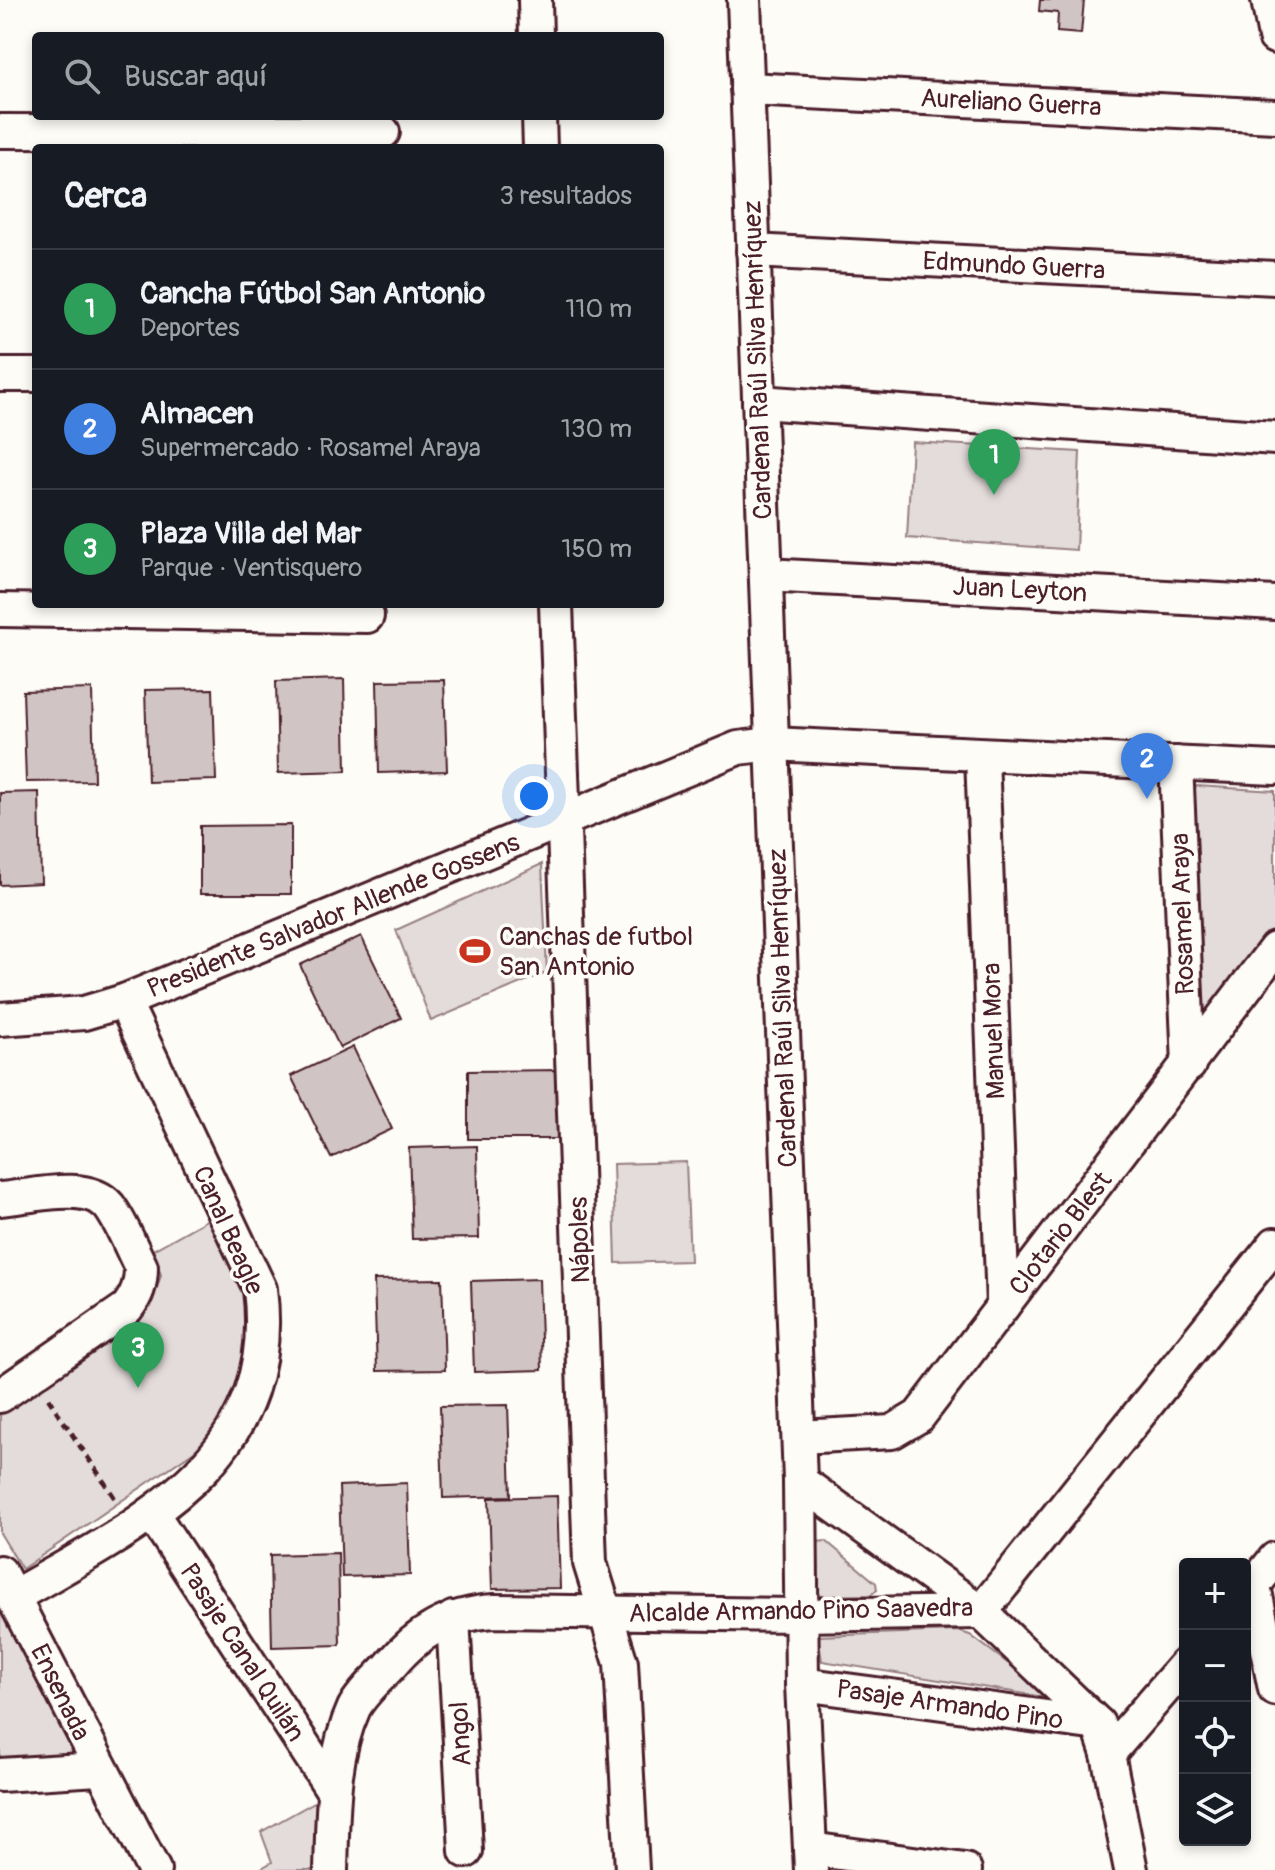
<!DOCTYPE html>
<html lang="es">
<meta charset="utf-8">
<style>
:root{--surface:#171b24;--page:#20242c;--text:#f1f3f6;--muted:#9ea1a6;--line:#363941;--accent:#1a73e8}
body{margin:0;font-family:Pangolin,sans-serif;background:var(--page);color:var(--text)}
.controls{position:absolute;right:24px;bottom:24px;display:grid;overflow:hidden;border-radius:8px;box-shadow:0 4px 12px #0003}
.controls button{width:72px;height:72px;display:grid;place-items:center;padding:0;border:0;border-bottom:2px solid var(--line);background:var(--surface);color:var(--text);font:40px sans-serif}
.you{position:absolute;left:534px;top:796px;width:28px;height:28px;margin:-20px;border:6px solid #fff;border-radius:50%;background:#1a73e8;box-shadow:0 0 0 12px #1a73e833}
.badge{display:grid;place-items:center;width:52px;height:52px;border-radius:50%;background:var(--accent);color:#fff;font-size:26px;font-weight:700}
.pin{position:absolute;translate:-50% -66px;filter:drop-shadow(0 2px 4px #0008)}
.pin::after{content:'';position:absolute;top:42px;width:28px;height:24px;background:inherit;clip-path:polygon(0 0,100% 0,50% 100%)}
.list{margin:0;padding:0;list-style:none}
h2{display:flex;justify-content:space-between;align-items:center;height:104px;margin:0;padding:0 32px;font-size:34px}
h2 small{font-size:26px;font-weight:400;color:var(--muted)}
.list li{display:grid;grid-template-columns:52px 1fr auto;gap:24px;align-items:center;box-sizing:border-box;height:120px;padding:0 32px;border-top:2px solid var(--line)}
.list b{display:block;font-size:30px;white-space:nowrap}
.list p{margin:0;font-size:26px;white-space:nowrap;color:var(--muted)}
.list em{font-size:26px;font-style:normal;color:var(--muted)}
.icon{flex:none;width:44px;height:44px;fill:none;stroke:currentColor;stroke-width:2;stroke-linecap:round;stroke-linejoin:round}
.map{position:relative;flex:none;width:1275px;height:1870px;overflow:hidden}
.search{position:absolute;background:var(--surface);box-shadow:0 4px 12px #0003;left:32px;top:32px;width:632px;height:88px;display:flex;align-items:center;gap:20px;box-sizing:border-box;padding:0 28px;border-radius:8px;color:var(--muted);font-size:30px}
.panel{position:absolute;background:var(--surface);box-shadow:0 4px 12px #0003;left:32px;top:144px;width:632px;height:464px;border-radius:8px}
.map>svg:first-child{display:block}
.green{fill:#e3dcda;stroke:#967e82;stroke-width:2}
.building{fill:#d0c5c4;stroke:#4a1f2b;stroke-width:2}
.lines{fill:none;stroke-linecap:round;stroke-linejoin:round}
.minor-casing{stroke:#4a1f2b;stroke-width:38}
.path{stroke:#4a1f2b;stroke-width:5;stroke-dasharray:8 6;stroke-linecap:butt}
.minor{stroke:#fdfcf7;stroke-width:32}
.labels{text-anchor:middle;stroke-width:7;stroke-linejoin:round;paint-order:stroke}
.street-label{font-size:26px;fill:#4a1f2b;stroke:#fdfcf7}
.poi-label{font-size:26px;fill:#4a1f2b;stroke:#fdfcf7;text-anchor:start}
</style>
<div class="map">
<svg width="1275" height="1870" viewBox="0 0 1275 1870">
<rect width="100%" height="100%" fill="#fdfcf7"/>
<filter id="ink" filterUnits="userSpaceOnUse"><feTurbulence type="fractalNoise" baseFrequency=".0125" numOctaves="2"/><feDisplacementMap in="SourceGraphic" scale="16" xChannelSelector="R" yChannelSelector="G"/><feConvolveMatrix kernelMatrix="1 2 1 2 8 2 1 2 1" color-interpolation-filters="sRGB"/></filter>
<g filter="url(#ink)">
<g class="green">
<path d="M912,442L1080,452L1076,550L907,538Z"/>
<path d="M1197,786L1275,791V928L1203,1021L1189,795Z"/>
<path d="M542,864L547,972L431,1021L396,930Z"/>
<path d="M686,1162L690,1261L616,1263L613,1164Z"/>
<path d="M214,1216L245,1281L248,1379L219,1434L22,1569L0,1533V1410L151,1307L161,1275L153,1250Z"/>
<path d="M826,1541L876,1583L877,1590L870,1595L821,1596L817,1590V1542Z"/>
<path d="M0,1601L85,1756L0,1759Z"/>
<path d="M957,1631L970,1635L1056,1699L822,1661L818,1636Z"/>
<path d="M327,1795L322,1870H258L272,1862L261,1832Z"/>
</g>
<g class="building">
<path d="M1040,0H1084L1081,34L1057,32L1058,13L1039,11Z"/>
<path d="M344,679L346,771L278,773L276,681Z"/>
<path d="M444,680L447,771L379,773L377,681Z"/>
<path d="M92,689L94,781L26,782L23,691Z"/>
<path d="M213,689L216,780L148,782L145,690Z"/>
<path d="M39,792L41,883L0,885V793Z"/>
<path d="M291,825V894H200V826Z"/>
<path d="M361,936L401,1018L340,1048L300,965Z"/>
<path d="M353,1047L392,1129L331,1158L291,1076Z"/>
<path d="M559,1070L560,1139H468V1071Z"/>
<path d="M477,1146L479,1238L412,1239L409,1148Z"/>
<path d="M442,1279L445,1370L377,1371L374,1280Z"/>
<path d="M539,1279L542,1370L474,1372L471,1281Z"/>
<path d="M508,1405L511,1496L443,1498L440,1406Z"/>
<path d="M407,1483L410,1575L342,1577L339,1486Z"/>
<path d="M557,1496L560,1588L492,1589L489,1498Z"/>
<path d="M338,1553L340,1645L272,1647L270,1555Z"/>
</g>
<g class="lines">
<g class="minor-casing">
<g id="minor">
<path d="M535,0L536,36"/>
<path d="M744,0L800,1481L802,1684L811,1870"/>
<path d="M1268,0L1275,37"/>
<path d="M747,89L1275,116"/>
<path d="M539,116L540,148"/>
<path d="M0,131L383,132"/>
<path d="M753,251L1275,278"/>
<path d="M0,375H36"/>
<path d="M759,402L1275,438"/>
<path d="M766,575L1275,603"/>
<path d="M556,604L590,1563L621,1663L632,1870"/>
<path d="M0,610L367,616"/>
<path d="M982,756L1003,1306"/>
<path d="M1176,763L1189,1065"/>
<path d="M0,1019L84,1013L124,1001L738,748L772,744L1275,768"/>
<path d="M0,1199C30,1197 87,1180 109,1206C122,1223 131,1248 141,1267C141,1284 137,1295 127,1308L0,1396"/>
<path d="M799,1437L892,1432L919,1416L1275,949"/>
<path d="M800,1481L981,1612L1098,1724L1108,1754L1131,1870"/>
<path d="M152,1513L334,1792"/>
<path d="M0,1572L154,1870"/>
<path d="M1254,1586L1275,1689"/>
<path d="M1245,1596L1275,1559"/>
<path d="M13,1597C140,1523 281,1461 260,1289L124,1001"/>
<path d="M453,1618L466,1851"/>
<path d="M802,1684L1098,1724"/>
<path d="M1108,1754L1185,1665"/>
<path d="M0,1775L99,1769"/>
<path d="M810,1849L965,1870"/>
<path d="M331,1870C333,1816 331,1758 354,1708C362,1693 378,1679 390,1666C418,1632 449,1614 494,1611L800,1615L981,1612L1275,1244"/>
</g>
</g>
<path class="path" d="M48,1398L116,1500"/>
<use href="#minor" class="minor"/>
</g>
</g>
<defs>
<g id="stadium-bare" transform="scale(2.4)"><path d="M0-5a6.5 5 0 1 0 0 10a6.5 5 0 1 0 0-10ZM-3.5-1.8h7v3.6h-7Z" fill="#c8321e" stroke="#fdfcf7" stroke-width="2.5" paint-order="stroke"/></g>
</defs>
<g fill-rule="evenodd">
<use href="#stadium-bare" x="475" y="951"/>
</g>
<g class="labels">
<g class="street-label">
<text transform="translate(1011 102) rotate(3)" y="9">Aureliano Guerra</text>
<text transform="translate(1014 265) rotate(3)" y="9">Edmundo Guerra</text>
<text transform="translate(757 360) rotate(-92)" y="9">Cardenal Raúl Silva Henríquez</text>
<text transform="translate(1020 589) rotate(3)" y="9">Juan Leyton</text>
<text transform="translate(1182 914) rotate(-92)" y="9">Rosamel Araya</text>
<text transform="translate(333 915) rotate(-22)" y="9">Presidente Salvador Allende Gossens</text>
<text transform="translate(782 1008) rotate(-92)" y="9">Cardenal Raúl Silva Henríquez</text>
<text transform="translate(993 1031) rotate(-92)" y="9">Manuel Mora</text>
<text transform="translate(229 1230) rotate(66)" y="9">Canal Beagle</text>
<text transform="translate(1060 1233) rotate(-52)" y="9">Clotario Blest</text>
<text transform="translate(579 1240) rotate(-92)" y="9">Nápoles</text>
<text transform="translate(801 1610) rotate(-1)" y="9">Alcalde Armando Pino Saavedra</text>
<text transform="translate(243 1652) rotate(57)" y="9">Pasaje Canal Quilán</text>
<text transform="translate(61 1692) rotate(64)" y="9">Ensenada</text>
<text transform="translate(950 1704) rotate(8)" y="9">Pasaje Armando Pino</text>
<text transform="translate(460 1734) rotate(-93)" y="9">Angol</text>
</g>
<g class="poi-label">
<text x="499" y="945">Canchas de futbol<tspan x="499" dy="30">San Antonio</tspan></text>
</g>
</g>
</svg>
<div class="controls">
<button>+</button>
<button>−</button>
<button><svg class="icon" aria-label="locate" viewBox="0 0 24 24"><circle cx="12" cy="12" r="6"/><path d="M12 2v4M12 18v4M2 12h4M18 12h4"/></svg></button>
<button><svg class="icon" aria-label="layers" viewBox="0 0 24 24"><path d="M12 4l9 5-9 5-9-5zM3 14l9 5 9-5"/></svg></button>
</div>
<div class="you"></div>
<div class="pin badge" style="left:994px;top:495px;background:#2e9e5b">1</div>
<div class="pin badge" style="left:1147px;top:799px;background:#3f7fe0">2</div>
<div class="pin badge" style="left:138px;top:1388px;background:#2e9e5b">3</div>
<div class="search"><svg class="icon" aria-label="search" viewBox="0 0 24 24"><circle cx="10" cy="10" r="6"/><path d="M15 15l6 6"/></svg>Buscar aquí</div>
<section class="panel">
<h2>Cerca<small>3 resultados</small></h2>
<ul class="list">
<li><span class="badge" style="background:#2e9e5b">1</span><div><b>Cancha Fútbol San Antonio</b><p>Deportes</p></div><em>110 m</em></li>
<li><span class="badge" style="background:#3f7fe0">2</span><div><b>Almacen</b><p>Supermercado · Rosamel Araya</p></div><em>130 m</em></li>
<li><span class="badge" style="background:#2e9e5b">3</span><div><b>Plaza Villa del Mar</b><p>Parque · Ventisquero</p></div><em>150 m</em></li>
</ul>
</section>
</div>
